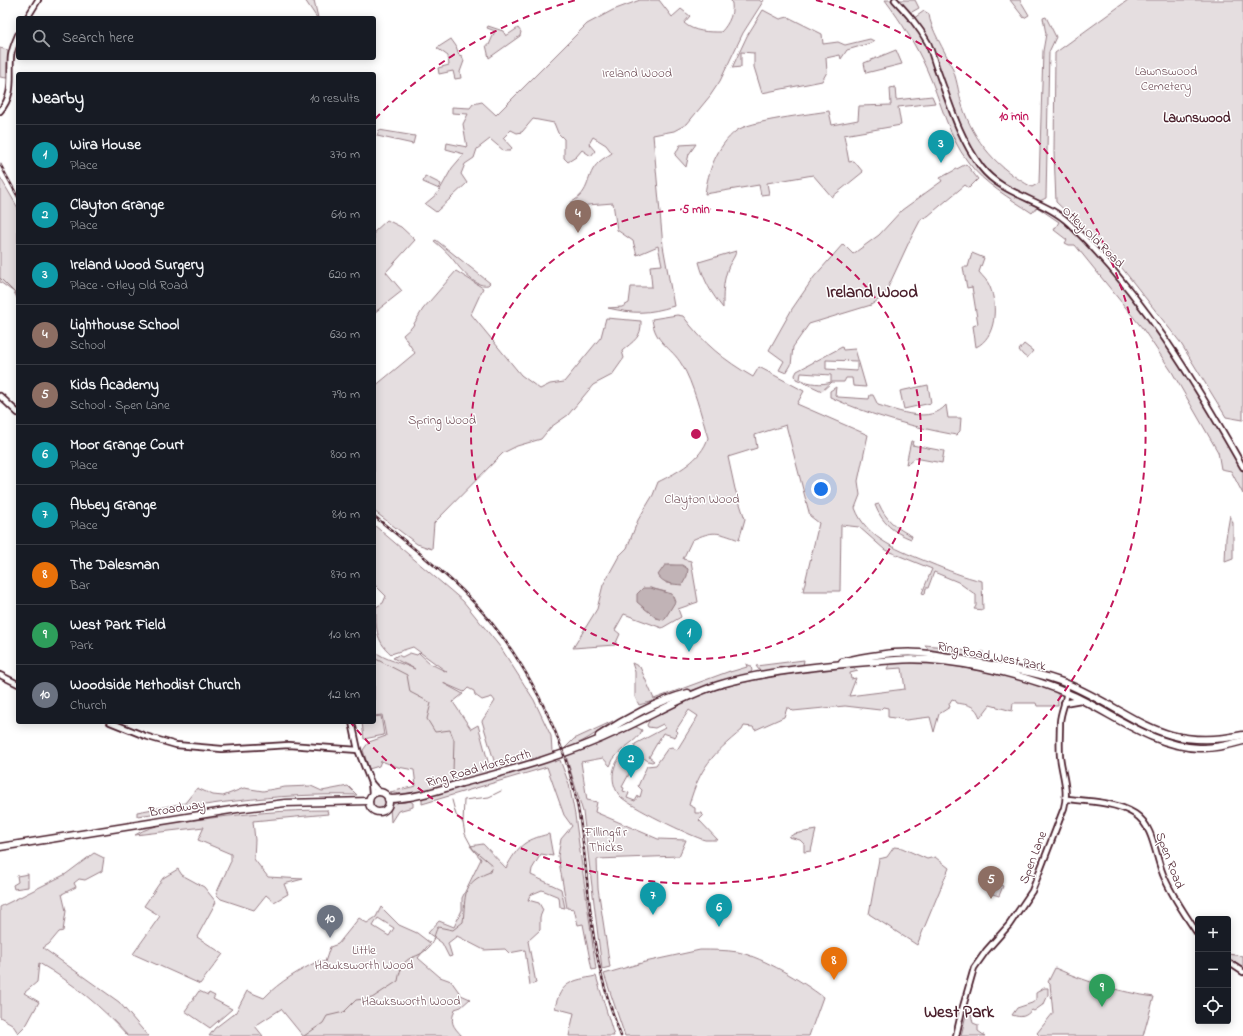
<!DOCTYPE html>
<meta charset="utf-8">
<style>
:root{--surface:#171b24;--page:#20242c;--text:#f1f3f6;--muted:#9ea1a6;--line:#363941;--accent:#1f6fb2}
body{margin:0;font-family:"Indie Flower",sans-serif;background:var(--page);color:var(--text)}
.controls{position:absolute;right:12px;bottom:12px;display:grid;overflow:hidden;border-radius:4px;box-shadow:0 2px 10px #0003}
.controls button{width:36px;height:36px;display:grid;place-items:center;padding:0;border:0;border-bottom:1px solid var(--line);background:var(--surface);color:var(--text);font:20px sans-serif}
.you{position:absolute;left:821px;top:489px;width:14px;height:14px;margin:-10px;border:3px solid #fff;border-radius:50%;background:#1a73e8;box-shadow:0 0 0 6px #1a73e833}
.badge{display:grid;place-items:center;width:26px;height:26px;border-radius:50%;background:var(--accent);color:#fff;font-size:13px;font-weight:700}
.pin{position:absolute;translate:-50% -33px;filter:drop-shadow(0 1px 2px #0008)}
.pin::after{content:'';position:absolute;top:21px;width:14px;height:12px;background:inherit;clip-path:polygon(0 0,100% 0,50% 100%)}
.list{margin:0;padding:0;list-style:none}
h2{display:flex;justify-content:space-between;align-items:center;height:52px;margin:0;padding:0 16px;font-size:17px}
h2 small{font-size:13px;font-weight:400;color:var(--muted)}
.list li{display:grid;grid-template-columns:26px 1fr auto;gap:12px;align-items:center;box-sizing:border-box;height:60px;padding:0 16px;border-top:1px solid var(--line)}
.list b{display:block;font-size:15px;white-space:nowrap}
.list p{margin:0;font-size:13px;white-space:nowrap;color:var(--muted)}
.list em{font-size:13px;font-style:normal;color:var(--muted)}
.icon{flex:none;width:22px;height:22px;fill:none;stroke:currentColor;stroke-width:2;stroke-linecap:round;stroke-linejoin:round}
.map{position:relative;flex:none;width:1243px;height:1036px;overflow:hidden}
.search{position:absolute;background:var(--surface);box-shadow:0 2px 10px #0003;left:16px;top:16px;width:360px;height:44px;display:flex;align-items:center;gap:10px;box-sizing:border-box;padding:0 14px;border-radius:4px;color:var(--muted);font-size:15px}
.panel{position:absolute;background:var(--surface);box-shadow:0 2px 10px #0003;left:16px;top:72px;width:360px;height:652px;border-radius:4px}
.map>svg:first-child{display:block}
.green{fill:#e5dee0;stroke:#987e86;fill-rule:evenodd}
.water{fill:#c1b3b6;stroke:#91787e}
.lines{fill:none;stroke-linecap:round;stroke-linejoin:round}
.stream{stroke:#91787e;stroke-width:1}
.tertiary-casing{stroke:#4a1f2b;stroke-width:8}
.trunk-casing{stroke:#4a1f2b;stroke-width:9}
.tertiary{stroke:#fff;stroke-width:4.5}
.trunk{stroke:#fff;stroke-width:6}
.rail-casing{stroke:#4a1f2b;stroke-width:2.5}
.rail{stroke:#fff;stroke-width:1;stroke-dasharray:3;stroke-linecap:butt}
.ring{fill:none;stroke:#c2185b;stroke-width:2;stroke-dasharray:7 5}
.labels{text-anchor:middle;stroke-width:3;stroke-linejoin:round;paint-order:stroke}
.park-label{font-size:13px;fill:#714f58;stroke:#fff}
.street-label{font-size:13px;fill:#4a1f2b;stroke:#fff}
.neighbourhood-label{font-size:14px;font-weight:bold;fill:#4a1f2b;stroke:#fff}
.district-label{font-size:17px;font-weight:bold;fill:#4a1f2b;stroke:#fff}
.centre{fill:#c2185b;stroke:#fff;stroke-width:2}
.ring-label{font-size:12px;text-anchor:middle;font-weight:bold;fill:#c2185b;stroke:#fff;stroke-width:3;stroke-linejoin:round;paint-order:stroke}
</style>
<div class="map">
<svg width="1243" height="1036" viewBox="0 0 1243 1036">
<rect width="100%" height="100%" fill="#fff"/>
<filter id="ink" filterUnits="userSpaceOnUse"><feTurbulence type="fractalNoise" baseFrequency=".025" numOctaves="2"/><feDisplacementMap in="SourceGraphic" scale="8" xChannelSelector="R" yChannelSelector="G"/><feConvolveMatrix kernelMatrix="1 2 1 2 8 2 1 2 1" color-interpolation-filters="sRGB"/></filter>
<g filter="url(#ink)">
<g class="green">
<path d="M305,0H314L318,18H317Z"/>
<path d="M640,0H659L672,17L681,9L690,16L684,23C694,32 708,32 721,32C729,24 735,11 731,0H759L762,2L764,0L743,33L720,81L710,96L687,124L674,131L653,135L663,246L674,306C648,314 634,314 608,308L622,307L629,303L631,287H652L650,266L662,265L658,246L637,255L633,241L617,230L613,203L588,205L574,209L570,203C593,191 584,176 599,162C602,159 608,156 612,153L606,145L593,137L589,144L595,151L591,156L582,150L576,157L568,162L564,158V139L558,133L554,123L533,119L522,132L517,133L511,130L503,138L512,148L510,151H504L490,139L477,149L474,158L465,164L461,174L467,183L436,212L425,204L438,193L452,168L464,154L446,149L447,143L467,147L463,124L468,114L452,113V107L470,108L473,104L482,102L496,115L587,24L613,10Z"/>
<path d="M885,0H891L910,21L924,11L929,14C930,28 945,51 951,65C957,78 958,91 962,105C974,142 998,169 1032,187L1039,183L1043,51L1046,34L1043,18L1046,17L1056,37L1049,52L1046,198L1040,201L1038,205L1053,214L1080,236L1132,297L1153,325L1203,403L1243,472V494L1231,471L1221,469L1218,452L1172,372L1143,329L1075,245H1069L1065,243L1067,240L1054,230L1059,222L1037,207L1032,213C1010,198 984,184 968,162C948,136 941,101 927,70C916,45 902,23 885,0Z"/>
<path d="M899,0H915L919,8L910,13Z"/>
<path d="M1010,0H1020L1029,15L1024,18Z"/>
<path d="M1128,0H1243V420L1226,417L1180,342L1111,254L1056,202L1054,152L1055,53Z"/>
<path d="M763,10L780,19L788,17L822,34L823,44L838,42L845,45L870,39L874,41L871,43L847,50L841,59L840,55L826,58L827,72L822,81L762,93L754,67V53L741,52V67L732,68L747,36Z"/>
<path d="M488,26L503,31L506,36L518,28L521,32L520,36L489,58L486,45H489L495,31L487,28Z"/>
<path d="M451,39L456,46L459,55L462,56L464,61L460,72L461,78L455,79L453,71L439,74L438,68L449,65L448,56L437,48Z"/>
<path d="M0,48L8,50L7,78L0,77Z"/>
<path d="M896,50L902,64L866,73L864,63Z"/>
<path d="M895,87L896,100L932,96L935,103L898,107L901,125L844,135L849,162L854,161L863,172L832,197L813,175L767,183L769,194L761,195L759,185L705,194C708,171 717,146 736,131C749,121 810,114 829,111L832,125L858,120L859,106L891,105L890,88Z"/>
<path d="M379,130L415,136L413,144L377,136Z"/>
<path d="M696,144L689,154L686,167L675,155L680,145Z"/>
<path d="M966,164L978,179L969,188L965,185L928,216L921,219L909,242L884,296L871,305L809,324L793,347L791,365L786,373L779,370L784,361L769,350L792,309L814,277L843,244L853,254L879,235L902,210L942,181L940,178L942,177Z"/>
<path d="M425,176L441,184L439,189L423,182Z"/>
<path d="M0,177L18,208V300L14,292L0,282Z"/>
<path d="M387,220L401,227L415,240L386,272L402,291L374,313V232Z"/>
<path d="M436,240L490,283L488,285C474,288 458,266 451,257C446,251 440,246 434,241Z"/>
<path d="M736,251C735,258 729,263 727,271C723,283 723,295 723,308C711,293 704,281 699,262Z"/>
<path d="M972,253L984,258L979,272C983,277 988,281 990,287C998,306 996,338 976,347L973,326L978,324L972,287L967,288L963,267H968Z"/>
<path d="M456,271L483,288L471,314L521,375L540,389L550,384L564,382L601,337L606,318L641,321C642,338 633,341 622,351L624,358L612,375L593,385L568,415L551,427L541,439L517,446L503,453L434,523L432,549L417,544L374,511V387L415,353L403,335L412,327L423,309Z"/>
<path d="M677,315L683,316C704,344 724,360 753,377L759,367L804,391L797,404L868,435L858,481L860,495L855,508C867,540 901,551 930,563C947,570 964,577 982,581L983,610L974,609L976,606V595L958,582L934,572L928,588H926L925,594L922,593L932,569L885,550L859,527L841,525L840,591H803L819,523L810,516L786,425L755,435L757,448L728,457L735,489L745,519L739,540C717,532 714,530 692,540L683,559L691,561L698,602L678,609L681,617L662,628L624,614L615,630L620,634L615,645L573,648L597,609L603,585L619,556L627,548L638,520L653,495L658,482C678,472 701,460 708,438C702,418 693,382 682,365C671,346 655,344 652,319ZM670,565L682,566L688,569L673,584L666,583L665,566ZM650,588L666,592L649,611L642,607Z"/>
<path d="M1024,344L1033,351L1027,358L1023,355L1019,350Z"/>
<path d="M842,347L843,350L855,349L866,387L853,386L852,378H846L844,382H832L822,391L796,379L795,375L797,371ZM826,360L857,361V371L826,369ZM801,373L831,375V382C823,385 808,384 800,379Z"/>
<path d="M928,385L931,403L904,409L900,391Z"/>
<path d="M836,387L835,395L838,397L869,399L870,395H873L878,405C899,411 930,424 946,405L948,418H961L960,431L956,435C913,427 871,416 830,397V391Z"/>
<path d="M911,441H913L912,445L944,451L942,463L915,458L909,463L906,464Z"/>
<path d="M879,504C886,520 896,528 912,536L911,539C893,532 882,523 875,505Z"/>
<path d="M1230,515L1233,523V559L1225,562L1226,538Z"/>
<path d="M374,525L463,601L501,648L534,700L551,736L552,751L558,752C530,761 411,802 390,792L416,786L414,770L398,767L381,761L379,766L369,769L363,750L369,742L386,736L382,715L374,716V651C387,661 400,662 415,669L393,658L398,655L402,657L410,653L417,655L419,653L431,664L447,672L413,647L391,654C375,640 376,627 376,607L383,603L386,596L374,584ZM443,683L464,692L468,688L474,691L475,695L482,700L492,697L495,701L482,721L495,764L489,765L478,725L471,729L453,702L463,694Z"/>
<path d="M925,645L956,648L977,655L983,651L982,657L980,659L933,650L928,649Z"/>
<path d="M804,660L803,666L763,672L759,670L756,666Z"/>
<path d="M907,662C914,665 931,663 940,664C961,667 1045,681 1058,694V706H1037L1036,703H1013L1012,711L990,705L980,718C976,705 968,705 957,703L955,700L952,699L949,704L950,707L939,714L934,732L930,717L906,720L888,717V708L883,707L880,710L845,706L793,711L790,708H787L784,717L755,730L753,727L744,726L742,730C712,755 700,767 689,805L695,808V813H702L703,816L699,820L718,840C714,840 709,840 705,840C692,837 627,805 620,796C610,784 611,767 621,756L630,755L640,764L639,765L635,763L622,787L624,788L623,791L629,793L627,798L635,801L638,796L640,797L642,790L638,786L647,766L656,765L668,748L672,747L677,750L698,716L689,710L676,730L678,732L675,737L663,733L649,757L654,761L652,762L648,761L634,751L635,744L665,728L663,724L655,728L648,727L647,725C652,713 662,711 673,706C730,679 791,674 852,667L858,671L850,673L851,679L856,678L849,696L905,689L902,668L887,669C890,660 899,662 907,662Z"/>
<path d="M632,663L640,667L654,699L730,671V672L747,667L746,664L751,666L752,671L747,675L639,705L635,697V672Z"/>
<path d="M381,716L384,735L364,739L362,722H374V717Z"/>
<path d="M613,721C597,733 582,743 563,750L574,739Z"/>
<path d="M634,726L642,730C639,742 616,748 610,766L603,758L581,762L587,800L597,802L595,812L658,839L686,840L679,856L597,859L598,888L610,967L602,969L583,812L566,756Z"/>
<path d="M559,757L554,762L560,760L569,784L575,815L596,969L592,970L583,924L578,925L574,909L567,908L558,856L561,839L572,826L564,815L547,767L422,804V799L425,797L480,782Z"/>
<path d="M311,786L322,791L348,786L357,795C317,794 277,796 236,801C203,804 170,812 137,816V812L185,803L197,788L213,795L223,796L244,788L263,791L285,787Z"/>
<circle cx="379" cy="802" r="7"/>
<path d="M410,801L413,803V807L398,811L391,822L390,807L395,803Z"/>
<path d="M327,810L328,814L253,821L255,840L254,859L268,877L303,879L284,884L288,894L274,902L266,895L254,910L221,899L216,894L231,861V854L198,840L204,827L135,835C154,823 180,822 203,819C244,814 285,810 327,810Z"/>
<path d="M816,830L811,851L804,852V844L800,840L789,837L794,834Z"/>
<path d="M549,834L553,856L541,854L532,869L531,875L561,889L565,908L560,907L559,897L542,890L530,895L528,900L539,903L543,910L540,917V930L528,941L536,983L530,985L525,950L509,953L505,949L484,950L457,936L448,943L452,956L449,957L442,943L428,933L439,921L454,927L462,910V898L481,859L470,846L483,844L506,868C518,846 524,840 549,834Z"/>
<path d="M894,847L902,848L927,859L935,857L949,868L917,945L869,914L879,859L887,857Z"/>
<path d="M94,853L104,858L102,871L85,880L79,879L74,883L76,887L62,894L66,911L63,931L59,932L49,944L43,948L119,1002L148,1036H128C103,1008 72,982 39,963L37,982L24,993L39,1002L27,1024L18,1033L12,1024L0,1017V907L66,874Z"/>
<path d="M178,869L182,875L204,887L216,902L197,937L223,954L200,984L133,954L160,916L144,906L163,878Z"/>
<path d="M28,874V887L14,889L13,885L18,882L17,876Z"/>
<path d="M993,882L1003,886L999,896L989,893Z"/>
<path d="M381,907L399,925L417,933L430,943L418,958L440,977L451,981L461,995L470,999L461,1007L455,1009C450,1023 452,1025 462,1036H303L281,1009L255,1026L263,1036H209L215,1028L236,1012L247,991L264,998C280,981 299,971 320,960L325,962L330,947L338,944L359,918L367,923L376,917ZM378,918L394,928L389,936L373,926Z"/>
<path d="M700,950C713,950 725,950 738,952C764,958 802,981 823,997L809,1036H625L604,974L645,962Z"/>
<path d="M1228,954L1243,956V968L1228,958Z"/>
<path d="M1055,968C1086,982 1120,992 1154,997L1143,1036H1040L1037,1033L1053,1013L1050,984L1048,982Z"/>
<path d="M596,976L614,1036H569L574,1013L555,1008C561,981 572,981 596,976Z"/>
<path d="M1044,988H1048V995L1044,1004L1034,1011L1032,1010C1025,1017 1022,1018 1012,1015L1017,1008L1032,1003L1036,1000V993Z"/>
<path d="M199,991L208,995L209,993L215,996L213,999L232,1009L210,1028L185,1011Z"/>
<path d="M968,1006L970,1009L973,1023L978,1025V1031L985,1036H961Z"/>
</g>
<g class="water">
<path d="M665,565H682L688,569L687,576L682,585C673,584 663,584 658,575Z"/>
<path d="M643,588H650L672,594L675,602L664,620L656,618L637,602V594Z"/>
</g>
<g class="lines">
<g class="stream">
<path d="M0,278L18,296"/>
<path d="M374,658L407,675L410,692L431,703L427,719L435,732L450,730L454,740L453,772"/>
<path d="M463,823L464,800L489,797L501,791"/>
<path d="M304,1036L323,1023L327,1016L344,1012L356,1000L372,998L398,981C403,950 415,963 429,947C434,942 434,933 438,927L453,930L463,922C466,895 461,883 490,872L492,865L473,849L465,834L463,823L456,815L452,800"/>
</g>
<g class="tertiary-casing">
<g id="tertiary">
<path d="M895,0C907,13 919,26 928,43C932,52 934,62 938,72C950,105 960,139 981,167C1003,196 1044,199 1070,224C1142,294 1194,380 1243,467"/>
<path d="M27,18L38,0"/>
<path d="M0,111C15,94 9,76 11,56C12,49 15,42 18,35"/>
<path d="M0,396L18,413"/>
<path d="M0,675L18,684"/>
<path d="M1064,703L1081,700"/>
<path d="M110,722L145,736L176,745L222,749L289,745L358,750"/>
<path d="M352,722L358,750L371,783L372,794"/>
<path d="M371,783L379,792"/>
<path d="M1067,799C1088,801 1116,802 1135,814C1155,827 1155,859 1165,879C1174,899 1186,916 1198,934"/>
<path d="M1228,962L1243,972"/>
<path d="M956,1036L962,1010L974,968L986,951L1009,925L1032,891L1064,808C1069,790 1062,774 1060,756C1059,745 1060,733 1060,722C1061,708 1069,698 1066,684"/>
</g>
</g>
<g class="trunk-casing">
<g id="trunk">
<path d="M842,662C867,656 895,651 920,653C943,655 964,660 986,664C1013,669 1039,673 1065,683C1135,712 1159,753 1243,735"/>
<path d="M599,736C623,720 659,700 688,693"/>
<circle cx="379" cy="802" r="10"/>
<path d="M388,799C413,799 439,790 462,783C516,769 570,754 620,730C653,715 683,696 718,685C772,669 839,664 896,660C945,656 1021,673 1067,693C1110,711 1150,746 1199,748C1214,749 1229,745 1243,741"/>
<path d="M0,847L237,809L285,803L369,801"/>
</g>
</g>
<use href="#tertiary" class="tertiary"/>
<use href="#trunk" class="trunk"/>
<g class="rail-casing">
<g id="rail">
<path d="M0,164L18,197"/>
<path d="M374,516C404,540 434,564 462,590C521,648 568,738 580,820C587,865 588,911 597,955C602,983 611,1010 621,1036"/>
</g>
</g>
<use href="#rail" class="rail"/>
</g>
</g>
<g class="ring">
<circle cx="696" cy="434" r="225"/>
<path d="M375 119A450 450 0 0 1 576 0M816 0A450 450 0 1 1 351 723"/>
</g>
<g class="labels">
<g class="park-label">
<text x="1166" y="75">Lawnswood<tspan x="1166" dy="15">Cemetery</tspan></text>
<text x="637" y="77">Ireland Wood</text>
<text x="442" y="424">Spring Wood</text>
<text x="702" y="503">Clayton Wood</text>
<text x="606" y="836">Fillingfir<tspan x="606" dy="15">Thicks</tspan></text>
<text x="364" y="954">Little<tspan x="364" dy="15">Hawksworth Wood</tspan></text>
<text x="411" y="1005">Hawksworth Wood</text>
</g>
<g class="street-label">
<text transform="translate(1094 236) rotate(45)" y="5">Otley Old Road</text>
<text transform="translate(992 655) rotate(11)" y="5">Ring Road West Park</text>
<text transform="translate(478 767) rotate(-16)" y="5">Ring Road Horsforth</text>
<text transform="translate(177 807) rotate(-9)" y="5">Broadway</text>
<text transform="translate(1032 857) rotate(-69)" y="5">Spen Lane</text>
<text transform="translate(1171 860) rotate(69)" y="5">Spen Road</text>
</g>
<g class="neighbourhood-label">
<text x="1197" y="122">Lawnswood</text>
</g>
<g class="district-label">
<text x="872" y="297">Ireland Wood</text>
<text x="959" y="1017">West Park</text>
</g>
</g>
<circle cx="696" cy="434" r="6" class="centre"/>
<g class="ring-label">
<text x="1014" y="120">10 min</text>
<text x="696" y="213">5 min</text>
</g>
</svg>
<div class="controls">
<button>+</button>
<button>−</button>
<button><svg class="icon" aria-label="locate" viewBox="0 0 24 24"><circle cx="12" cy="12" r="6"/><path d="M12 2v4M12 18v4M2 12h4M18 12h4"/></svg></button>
</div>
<div class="you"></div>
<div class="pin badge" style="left:689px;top:652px;background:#0f9aa8">1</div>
<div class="pin badge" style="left:631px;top:778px;background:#0f9aa8">2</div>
<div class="pin badge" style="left:941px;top:163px;background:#0f9aa8">3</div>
<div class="pin badge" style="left:578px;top:233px;background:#8d6e63">4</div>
<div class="pin badge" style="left:991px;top:899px;background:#8d6e63">5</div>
<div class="pin badge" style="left:719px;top:927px;background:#0f9aa8">6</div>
<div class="pin badge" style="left:653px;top:915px;background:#0f9aa8">7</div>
<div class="pin badge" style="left:834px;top:980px;background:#e8710a">8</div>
<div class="pin badge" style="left:1102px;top:1007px;background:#2e9e5b">9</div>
<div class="pin badge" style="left:330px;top:938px;background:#6b7280">10</div>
<div class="search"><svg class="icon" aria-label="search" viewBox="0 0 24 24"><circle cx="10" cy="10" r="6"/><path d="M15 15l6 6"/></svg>Search here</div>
<section class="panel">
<h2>Nearby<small>10 results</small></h2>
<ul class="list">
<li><span class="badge" style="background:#0f9aa8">1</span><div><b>Wira House</b><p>Place</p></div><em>370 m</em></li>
<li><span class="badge" style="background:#0f9aa8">2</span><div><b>Clayton Grange</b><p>Place</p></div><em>610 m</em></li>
<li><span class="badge" style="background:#0f9aa8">3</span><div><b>Ireland Wood Surgery</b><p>Place · Otley Old Road</p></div><em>620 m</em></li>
<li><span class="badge" style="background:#8d6e63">4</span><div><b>Lighthouse School</b><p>School</p></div><em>630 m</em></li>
<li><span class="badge" style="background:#8d6e63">5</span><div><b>Kids Academy</b><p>School · Spen Lane</p></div><em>790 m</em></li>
<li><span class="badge" style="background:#0f9aa8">6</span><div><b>Moor Grange Court</b><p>Place</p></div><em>800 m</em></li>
<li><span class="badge" style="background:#0f9aa8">7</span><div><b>Abbey Grange</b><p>Place</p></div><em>810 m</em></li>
<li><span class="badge" style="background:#e8710a">8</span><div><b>The Dalesman</b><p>Bar</p></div><em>870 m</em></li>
<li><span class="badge" style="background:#2e9e5b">9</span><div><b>West Park Field</b><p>Park</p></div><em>1.0 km</em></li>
<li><span class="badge" style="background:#6b7280">10</span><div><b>Woodside Methodist Church</b><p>Church</p></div><em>1.2 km</em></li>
</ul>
</section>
</div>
